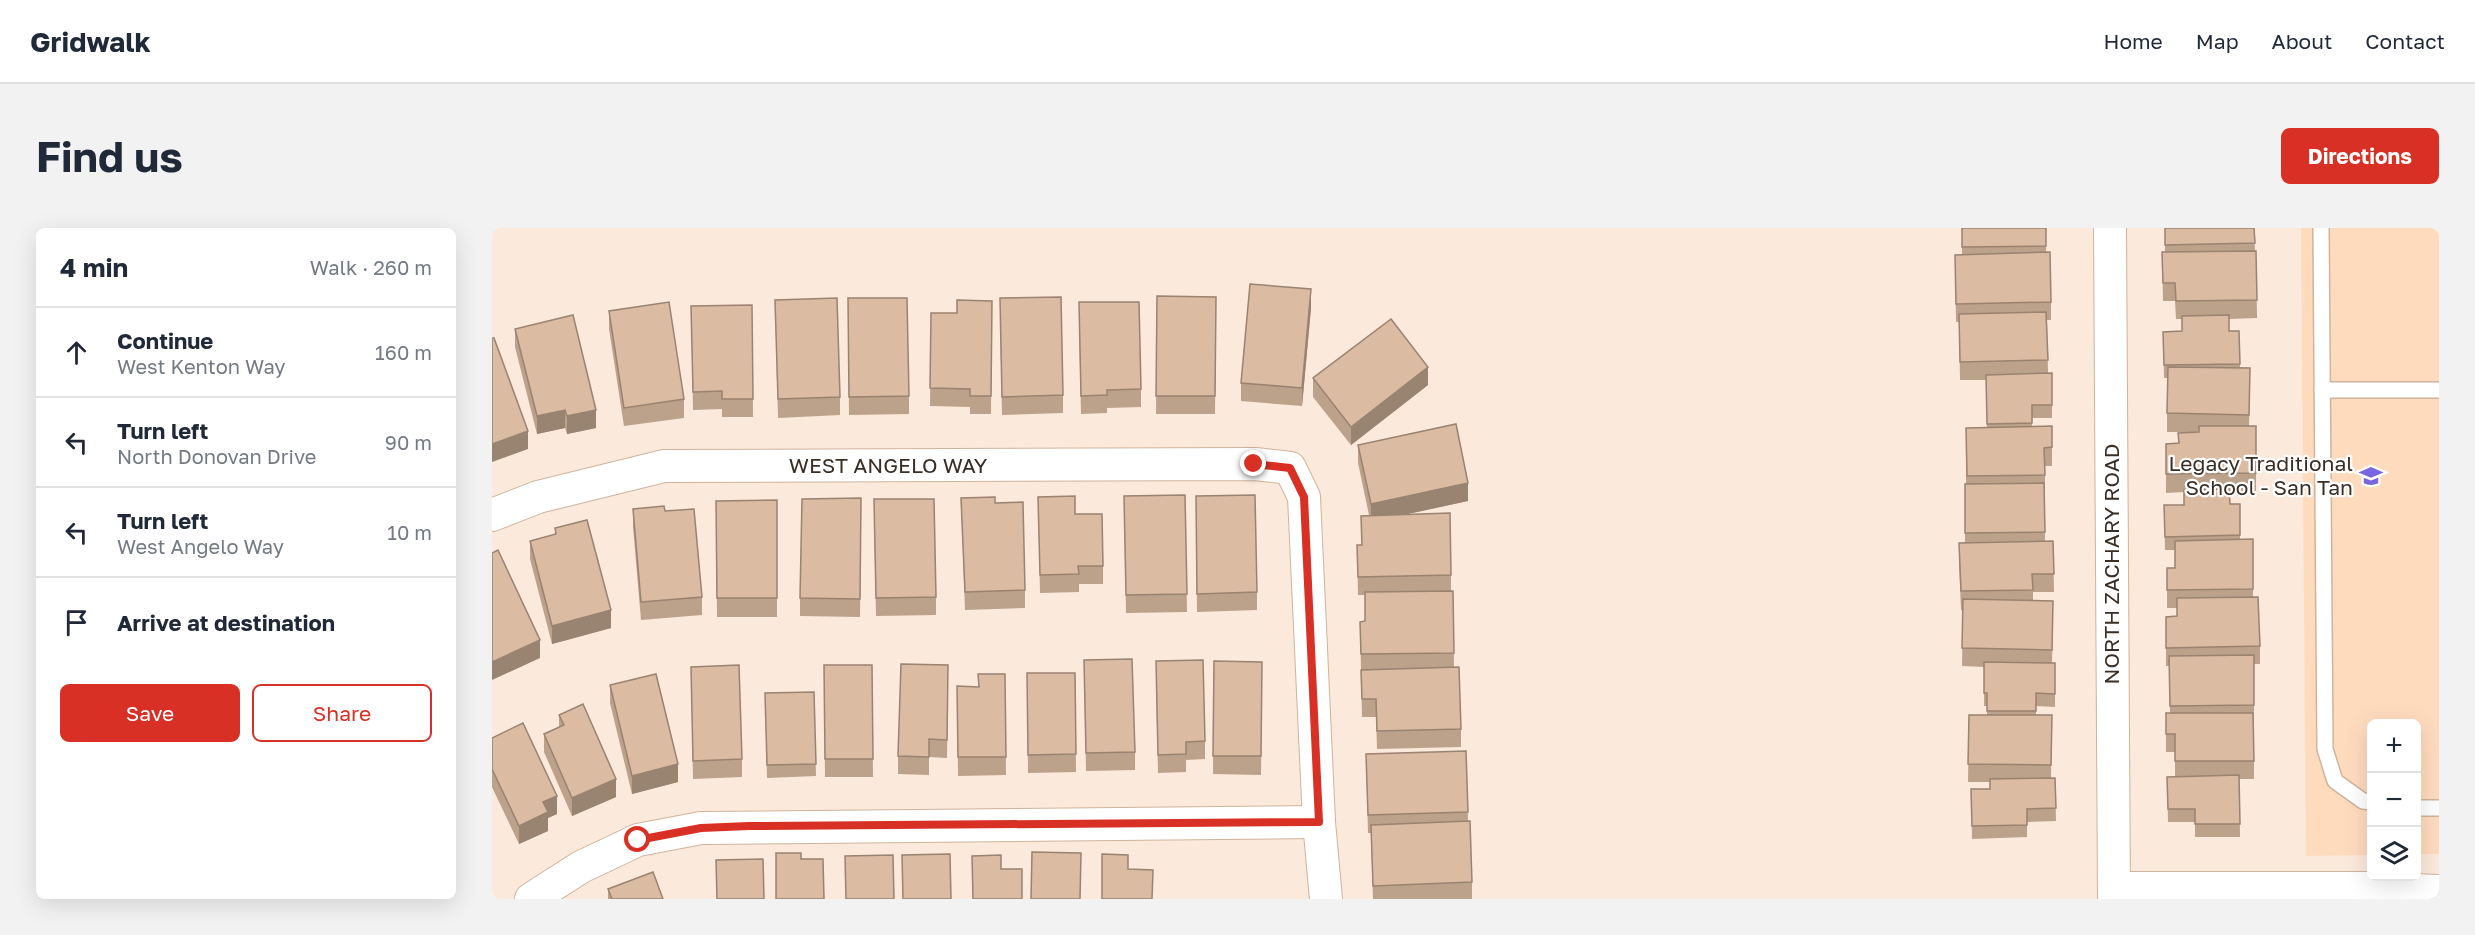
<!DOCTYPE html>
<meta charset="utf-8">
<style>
:root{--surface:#fff;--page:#f2f2f3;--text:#1f2937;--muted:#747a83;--line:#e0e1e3;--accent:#d93025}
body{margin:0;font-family:"Golos Text",sans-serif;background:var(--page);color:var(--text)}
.controls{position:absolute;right:18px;bottom:18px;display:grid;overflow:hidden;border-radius:9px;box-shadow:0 6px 24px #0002}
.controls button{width:54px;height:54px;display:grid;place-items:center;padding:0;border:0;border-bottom:2px solid var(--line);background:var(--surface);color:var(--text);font:30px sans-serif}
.stop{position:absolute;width:18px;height:18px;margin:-14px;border:4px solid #d93025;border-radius:50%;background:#fff}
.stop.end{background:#d93025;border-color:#fff;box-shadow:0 2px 6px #0008}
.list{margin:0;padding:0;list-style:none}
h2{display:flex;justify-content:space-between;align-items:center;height:78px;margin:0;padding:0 24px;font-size:26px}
h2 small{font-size:20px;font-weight:400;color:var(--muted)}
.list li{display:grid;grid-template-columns:39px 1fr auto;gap:18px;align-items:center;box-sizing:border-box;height:90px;padding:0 24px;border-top:2px solid var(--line)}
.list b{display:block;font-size:22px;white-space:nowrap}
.list p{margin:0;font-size:20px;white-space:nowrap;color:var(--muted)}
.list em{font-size:20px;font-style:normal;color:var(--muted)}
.actions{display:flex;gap:12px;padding:18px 24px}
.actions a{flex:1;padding:14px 0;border:2px solid var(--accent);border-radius:9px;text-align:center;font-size:21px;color:var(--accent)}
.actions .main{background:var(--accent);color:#fff}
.icon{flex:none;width:33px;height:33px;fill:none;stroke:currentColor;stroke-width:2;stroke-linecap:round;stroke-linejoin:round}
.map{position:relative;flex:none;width:1947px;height:671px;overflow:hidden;border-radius:9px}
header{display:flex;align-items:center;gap:36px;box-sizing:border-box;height:84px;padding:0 30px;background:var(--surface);border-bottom:2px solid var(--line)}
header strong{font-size:28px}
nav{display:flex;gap:33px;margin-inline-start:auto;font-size:21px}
.intro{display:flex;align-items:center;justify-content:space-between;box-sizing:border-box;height:144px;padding:0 36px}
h1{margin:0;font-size:42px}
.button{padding:15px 27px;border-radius:9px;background:var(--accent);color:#fff;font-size:21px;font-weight:700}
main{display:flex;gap:36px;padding:0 36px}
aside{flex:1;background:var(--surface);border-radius:9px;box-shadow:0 6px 24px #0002}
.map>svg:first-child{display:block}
.built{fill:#ffdbbe}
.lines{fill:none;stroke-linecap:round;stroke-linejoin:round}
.service-casing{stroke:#cfb39c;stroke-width:18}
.minor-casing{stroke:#cfb39c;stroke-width:34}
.service{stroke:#fff;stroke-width:15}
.minor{stroke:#fff;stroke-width:32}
.wall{fill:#bca18b}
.shaded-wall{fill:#998371}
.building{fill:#dbbba2;stroke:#998371;stroke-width:1.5}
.route{stroke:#d93025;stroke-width:8}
.labels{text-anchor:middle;stroke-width:4.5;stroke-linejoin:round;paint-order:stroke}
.poi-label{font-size:21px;fill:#392d24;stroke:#fff;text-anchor:end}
.street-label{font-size:21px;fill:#392d24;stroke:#fff}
</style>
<header>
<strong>Gridwalk</strong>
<nav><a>Home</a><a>Map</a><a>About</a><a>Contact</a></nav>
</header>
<div class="intro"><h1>Find us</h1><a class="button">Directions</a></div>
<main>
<aside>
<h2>4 min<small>Walk · 260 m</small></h2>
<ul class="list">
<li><svg class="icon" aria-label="ahead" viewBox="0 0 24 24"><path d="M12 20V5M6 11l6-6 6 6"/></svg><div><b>Continue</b><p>West Kenton Way</p></div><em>160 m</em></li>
<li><svg class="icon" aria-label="left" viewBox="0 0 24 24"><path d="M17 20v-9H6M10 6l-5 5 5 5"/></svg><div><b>Turn left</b><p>North Donovan Drive</p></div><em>90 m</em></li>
<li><svg class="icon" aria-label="left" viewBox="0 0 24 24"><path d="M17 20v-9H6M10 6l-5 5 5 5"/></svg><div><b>Turn left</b><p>West Angelo Way</p></div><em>10 m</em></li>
<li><svg class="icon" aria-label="arrive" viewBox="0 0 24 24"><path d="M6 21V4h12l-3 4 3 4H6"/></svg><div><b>Arrive at destination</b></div></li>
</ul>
<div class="actions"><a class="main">Save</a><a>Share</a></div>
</aside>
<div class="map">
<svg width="1947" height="671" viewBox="0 0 1947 671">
<rect width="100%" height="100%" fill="#fbe9db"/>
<path class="built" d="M1809,0H1947V626H1925L1924,496H1880L1879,627L1814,628Z"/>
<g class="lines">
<g class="service-casing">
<g id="service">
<path d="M1829,0L1833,521L1843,553L1871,573L1880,574"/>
<path d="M1830,162H1947"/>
<path d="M1924,580H1947"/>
</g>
</g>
<g class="minor-casing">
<g id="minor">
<path d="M1618,0L1622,671"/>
<path d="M0,287L46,269L172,238L763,236L798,240L812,269L827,594L834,671"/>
<path d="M1622,660H1875L1947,663"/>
<path d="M39,671L89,639L146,612L209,600L827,594"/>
</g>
</g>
<use href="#service" class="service"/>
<use href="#minor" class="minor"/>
</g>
<g class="wall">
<path d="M1470,0H1554V24L1559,74V92H1555L1556,145H1560V190H1540V199L1560,198V238H1553V313H1561L1562,364H1541V372L1561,391L1560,435H1563V479L1544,478V487H1560L1559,550H1563L1564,593L1535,594V609L1480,611L1479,561H1498V554H1476L1477,487H1495V478H1492V439L1470,438L1471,382H1469L1467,333L1473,315V256H1474V200H1495L1494,152H1468L1467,94H1464L1463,27H1470Z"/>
<path d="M1673,0H1762L1763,23H1764L1765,90L1737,91V103H1747L1748,140L1758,158L1757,198H1764V263L1738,264V276H1748V312L1761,311V369L1768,418V436H1762V551H1747L1748,609H1703V594H1676L1675,549H1683V524H1674V485H1678L1677,438H1674V389L1685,388V380H1675V340H1683V322H1673L1672,277H1692V264L1674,265V216L1686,215V205L1707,204H1675V150H1672L1671,104L1690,103V91H1684L1683,73H1671L1670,24H1673Z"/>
<path d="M665,68L724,69L723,186H664Z"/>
<path d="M356,70L417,168V186L357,187Z"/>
<path d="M283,72L348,169V187L286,190Z"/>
<path d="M500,73L499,186H478V179L438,178L439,85H465Z"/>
<path d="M260,77L261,189H230V181L201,182L199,78Z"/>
<path d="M819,80L810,178L749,173V155Z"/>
<path d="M117,83L192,171V190L132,198L117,101Z"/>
<path d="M508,88L571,167V185L510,187Z"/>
<path d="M587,93L649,161V179L615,180V185L589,186Z"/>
<path d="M23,101L104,200L75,206L73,200L45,206L23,119Z"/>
<path d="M821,150L936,157L859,217L821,169Z"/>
<path d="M866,217L976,273L915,286L959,347V363H961L962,439L969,501V519L885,521L884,489H870L868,394L873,393V367H866L865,317H870L869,288L877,287L866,235Z"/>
<path d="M693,267L695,384L634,385L632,268Z"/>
<path d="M704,268L765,364V382L705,384Z"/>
<path d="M546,269L583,286L611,338V356H587V364L548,365Z"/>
<path d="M369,270L368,389L308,388V370Z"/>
<path d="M469,270L533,362V380L473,382Z"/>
<path d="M285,272V389H225L224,273Z"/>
<path d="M141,281L173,283L210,369V387L149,392L141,299Z"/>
<path d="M382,289L444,369V387L384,388Z"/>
<path d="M63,300L119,400L60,416L38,331V313L63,307Z"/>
<path d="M592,432L643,524V542L594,543Z"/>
<path d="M722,433L770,434L769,547L721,546Z"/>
<path d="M332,437H380L381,549H333Z"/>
<path d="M199,439L250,531V549L201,551Z"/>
<path d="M535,445H583L584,544L536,545Z"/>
<path d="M513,446L514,547L466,548L465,458L486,459Z"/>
<path d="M664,451L713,513V531L694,532V544L666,545Z"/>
<path d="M456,455L455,530L437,529V547L406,546V528Z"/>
<path d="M118,457L186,554L140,566L118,475Z"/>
<path d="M322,464L324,548L275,550L273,465Z"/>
<path d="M67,487L124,569L80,588L52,524V506L67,499Z"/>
<path d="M0,510L65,586L56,590V603L27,616L0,559Z"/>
<path d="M974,523L976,593L980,654V671H881L879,605H876L874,526Z"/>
<path d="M116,661L171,671H116Z"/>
</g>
<g class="shaded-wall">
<path d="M819,61V80L810,178V160Z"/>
<path d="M936,139V157L859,217V199Z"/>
<path d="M73,182V200L45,206V188Z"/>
<path d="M104,182V200L75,206V188Z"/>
<path d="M36,203V221L0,234V216Z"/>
<path d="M976,255V273L879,294V276Z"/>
<path d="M119,382V400L60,416V398Z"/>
<path d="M48,412V430L0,452V434Z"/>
<path d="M186,536V554L140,566V548Z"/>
<path d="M124,551V569L80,588V570Z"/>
<path d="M65,568V586L56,590V603L27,616V598L51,574Z"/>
</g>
<g class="building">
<path d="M1470,0H1554V18L1470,19Z"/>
<path d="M1673,0H1762L1763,15L1673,17Z"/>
<path d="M1764,23L1765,72L1684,73L1683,55H1671L1670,24Z"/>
<path d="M1558,24L1559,74L1464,76L1463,27Z"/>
<path d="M758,56L819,61L810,160L749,155Z"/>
<path d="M665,68L724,69L723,168H664Z"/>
<path d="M569,69L571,167L510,169L508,70Z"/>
<path d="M345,70L348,169L286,171L283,72Z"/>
<path d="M356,70H415L417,168L357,169Z"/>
<path d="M465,72L500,73L499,168H478V161L438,160L439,85H465Z"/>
<path d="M177,74L192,171L132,180L117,83Z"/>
<path d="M587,74H647L649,161L615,162V167L589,168Z"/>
<path d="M260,77L261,171H230V163L201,164L199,78Z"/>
<path d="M1554,84L1556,132L1468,134L1467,86Z"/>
<path d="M81,87L104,182L75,188L73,182L45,188L23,101Z"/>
<path d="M1737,87V103H1747L1748,136L1672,137L1671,104L1690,103V88Z"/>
<path d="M899,91L936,139L859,199L821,150Z"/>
<path d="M0,110H2L36,203L0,216Z"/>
<path d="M1676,139L1758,140L1757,187L1675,185Z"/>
<path d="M1560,145V177H1540V195L1495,196L1494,147Z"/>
<path d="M964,196L976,255L879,276L866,217Z"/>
<path d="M1560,198V219L1552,220L1553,247L1475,248L1474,200Z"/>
<path d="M1707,198H1764V245L1674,246V216L1687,215L1686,205L1707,204Z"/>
<path d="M1552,255L1553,304L1473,305V256Z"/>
<path d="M1737,261L1738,276H1748V307L1673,309L1672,277H1692V262Z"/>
<path d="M693,267L695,366L634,367L632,268Z"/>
<path d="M763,267L765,364L705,366L704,268Z"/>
<path d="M583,268V286H610L611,338H586L587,346L548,347L546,269Z"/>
<path d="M503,269V275L531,274L533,362L473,364L469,270Z"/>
<path d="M369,270L368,371L308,370L310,271Z"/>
<path d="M382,271H442L444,369L384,370Z"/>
<path d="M285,272V370H225L224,273Z"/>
<path d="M172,278L173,283L202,281L210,369L149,374L141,281Z"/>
<path d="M958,285L959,347L866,349L865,317H870L869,288Z"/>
<path d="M95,292L119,382L60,398L38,313L64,306L63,300Z"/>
<path d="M1761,311V361L1675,362V340H1683V313Z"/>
<path d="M1561,313L1562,346H1540L1541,362L1469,363L1467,315Z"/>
<path d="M6,322L48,412L0,434V325Z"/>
<path d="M961,363L962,425L869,426L868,394L873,393V364Z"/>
<path d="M1766,369L1768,418L1674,420V389L1685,388V370Z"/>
<path d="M1471,371L1561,373L1560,422L1470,420Z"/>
<path d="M1762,427V477L1678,478L1677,428Z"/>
<path d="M640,431L643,524L594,525L592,432Z"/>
<path d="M711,432L713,513L694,514V526L666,527L664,433Z"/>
<path d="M722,433L770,434L769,528H721Z"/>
<path d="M1492,434L1563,435V466L1544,465V483H1495V465H1492Z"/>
<path d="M409,436L456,437L455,512L437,511V529L406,528Z"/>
<path d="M247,437L250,531L201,533L199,439Z"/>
<path d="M332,437H380L381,531H333Z"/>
<path d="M967,439L969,501L885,503L884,471H870L869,442Z"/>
<path d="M535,445H583L584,526L536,527Z"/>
<path d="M164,446L186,536L140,548L118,457Z"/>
<path d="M486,446H513L514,529H466L465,458L487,459Z"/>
<path d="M322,464L324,536L275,537L273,465Z"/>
<path d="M91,476L124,551L80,570L52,506L72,497L67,487Z"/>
<path d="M1674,485H1761L1762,533H1683V506H1674Z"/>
<path d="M1477,487H1560L1559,537L1476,536Z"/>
<path d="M31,495L65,568L51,574L56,584L27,598L0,541V510Z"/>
<path d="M974,523L976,584L876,587L874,526Z"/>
<path d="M1747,547L1748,596H1703V581H1676L1675,549Z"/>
<path d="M1563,550L1564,580L1535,581V597L1480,598L1479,561H1498V551Z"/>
<path d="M978,593L980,654L881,658L879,597Z"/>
<path d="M540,624L589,625L588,671H539Z"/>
<path d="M284,625H309V631H331L332,671H284Z"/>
<path d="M458,626L459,671H411L410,627Z"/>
<path d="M610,626L636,627V641L661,642L660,671H610Z"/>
<path d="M401,627L402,671H354L353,628Z"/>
<path d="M509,627V641H530V671H481L480,628Z"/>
<path d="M271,631L272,671H225L224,632Z"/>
<path d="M161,644L171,671H120L116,661Z"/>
</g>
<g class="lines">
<path class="route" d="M146,612L209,600L257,598L827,594L812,269L798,240L762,236"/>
</g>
<defs>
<g id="school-bare" transform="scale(1.8)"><path d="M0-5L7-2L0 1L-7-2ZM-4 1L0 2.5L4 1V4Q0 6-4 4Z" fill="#7b64df" stroke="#fff" stroke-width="2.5" paint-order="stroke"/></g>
</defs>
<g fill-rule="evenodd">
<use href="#school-bare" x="1879" y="248"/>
</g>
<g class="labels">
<g class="poi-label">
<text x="1861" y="243">Legacy Traditional<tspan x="1861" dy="24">School - San Tan</tspan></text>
</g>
<g class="street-label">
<text x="396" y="245">WEST ANGELO WAY</text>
<text transform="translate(1620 336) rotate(-90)" y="7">NORTH ZACHARY ROAD</text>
</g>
</g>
</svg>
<div class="controls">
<button>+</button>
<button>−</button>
<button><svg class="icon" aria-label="layers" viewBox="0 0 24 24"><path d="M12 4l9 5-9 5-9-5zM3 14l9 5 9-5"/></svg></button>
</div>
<div class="stop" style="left:146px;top:612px"></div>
<div class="stop end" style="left:762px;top:236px"></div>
</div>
</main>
